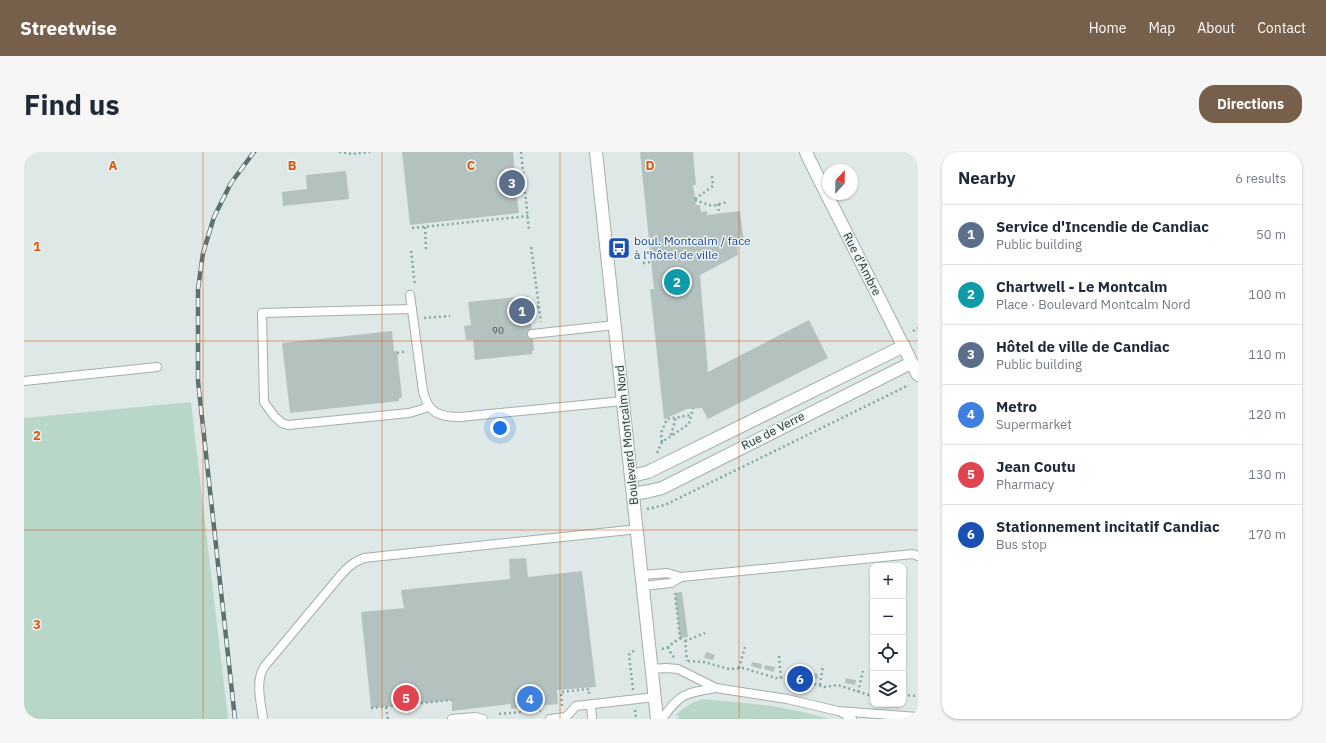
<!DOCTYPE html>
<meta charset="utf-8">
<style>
:root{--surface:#fff;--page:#f6f6f7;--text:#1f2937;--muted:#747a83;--line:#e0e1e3;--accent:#765f4b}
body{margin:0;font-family:"IBM Plex Sans",sans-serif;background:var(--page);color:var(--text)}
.controls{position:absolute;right:12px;bottom:12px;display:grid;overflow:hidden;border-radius:8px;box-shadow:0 1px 3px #0004}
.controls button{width:36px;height:36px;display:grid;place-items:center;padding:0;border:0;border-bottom:1px solid var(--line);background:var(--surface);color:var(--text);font:20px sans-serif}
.compass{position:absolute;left:798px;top:12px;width:36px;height:36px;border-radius:50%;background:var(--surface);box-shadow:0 1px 3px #0004;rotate:22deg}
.you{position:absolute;left:476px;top:276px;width:14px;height:14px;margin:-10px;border:3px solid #fff;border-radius:50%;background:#1a73e8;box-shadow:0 0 0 6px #1a73e833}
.badge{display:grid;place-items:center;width:26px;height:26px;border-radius:50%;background:var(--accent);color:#fff;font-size:13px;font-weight:700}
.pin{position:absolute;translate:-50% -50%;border:2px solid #fff;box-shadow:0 1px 4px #0006}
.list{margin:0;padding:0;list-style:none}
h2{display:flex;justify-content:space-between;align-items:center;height:52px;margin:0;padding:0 16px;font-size:17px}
h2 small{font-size:13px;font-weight:400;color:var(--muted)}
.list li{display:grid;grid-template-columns:26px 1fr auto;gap:12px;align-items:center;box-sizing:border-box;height:60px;padding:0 16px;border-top:1px solid var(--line)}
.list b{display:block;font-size:15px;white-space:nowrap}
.list p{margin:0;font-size:13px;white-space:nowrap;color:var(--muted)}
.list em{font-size:13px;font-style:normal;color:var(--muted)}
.icon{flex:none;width:22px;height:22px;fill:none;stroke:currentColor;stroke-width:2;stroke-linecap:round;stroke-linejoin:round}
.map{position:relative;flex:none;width:894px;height:567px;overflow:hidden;border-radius:16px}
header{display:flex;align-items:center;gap:24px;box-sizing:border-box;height:56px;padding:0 20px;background:var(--accent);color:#fff}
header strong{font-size:19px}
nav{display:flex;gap:22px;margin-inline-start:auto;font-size:14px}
.intro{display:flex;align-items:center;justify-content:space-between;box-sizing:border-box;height:96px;padding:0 24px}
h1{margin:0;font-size:28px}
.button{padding:10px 18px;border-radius:16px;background:var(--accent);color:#fff;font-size:14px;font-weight:700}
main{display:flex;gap:24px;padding:0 24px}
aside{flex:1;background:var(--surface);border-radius:16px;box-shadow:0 1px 3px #0004}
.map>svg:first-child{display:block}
.green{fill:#b9d7c8}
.building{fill:#b4c2bf}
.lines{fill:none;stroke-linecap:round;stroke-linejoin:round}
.service-casing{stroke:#a2afad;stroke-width:10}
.minor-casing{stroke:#a2afad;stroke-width:14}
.tertiary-casing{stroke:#a2afad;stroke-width:14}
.path{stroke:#82a8a5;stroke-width:2.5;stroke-dasharray:2 3;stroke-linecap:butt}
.service{stroke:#fff;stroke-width:8}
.minor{stroke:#fff;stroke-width:12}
.tertiary{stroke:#fff;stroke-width:12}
.rail-casing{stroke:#5c7271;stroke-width:4.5}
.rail{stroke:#eef5f3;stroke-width:3;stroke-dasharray:9;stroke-linecap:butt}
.grid{fill:none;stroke:#de570e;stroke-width:1;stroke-opacity:0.55}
.labels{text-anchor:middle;stroke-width:3;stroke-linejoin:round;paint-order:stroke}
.number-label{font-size:10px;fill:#465958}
.transit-label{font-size:12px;fill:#164399;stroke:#eef5f3;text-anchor:start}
.street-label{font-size:12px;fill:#223635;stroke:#eef5f3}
.grid-label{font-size:13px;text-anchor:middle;font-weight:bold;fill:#de570e;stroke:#eef5f3;stroke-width:3;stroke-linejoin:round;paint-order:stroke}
</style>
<header>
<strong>Streetwise</strong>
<nav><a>Home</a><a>Map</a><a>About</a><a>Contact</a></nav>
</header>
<div class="intro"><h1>Find us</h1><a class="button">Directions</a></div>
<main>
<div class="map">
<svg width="894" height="567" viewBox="0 0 894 567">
<rect width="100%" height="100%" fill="#dee8e6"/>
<g class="green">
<path d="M167,250L204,567H0V266Z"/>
<path d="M679,547L749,554L783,561L805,567H653L655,565L652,563C660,555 668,550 679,547Z"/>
</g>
<g class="building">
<path d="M378,0H489L491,22L500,21L501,29L502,36L492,37L495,61L386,73Z"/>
<path d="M616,0H669L672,33H669L672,53H676L677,60L683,59V63L716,59L720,91L713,92L714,103L676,123L684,220L785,168L804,206L684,267L678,256L663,257L640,267L626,137H630Z"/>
<path d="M322,19L325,47L259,54L258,40L283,37L282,23Z"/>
<path d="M504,144L505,150H507L509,163L506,164L510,198L508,199V202L451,208L449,188H442L440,174L447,173L444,150Z"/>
<path d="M368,179L370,199H373L378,246H375V249L266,261L258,191Z"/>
<path d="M502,406L504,425L558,419L572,535L533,538L534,552L487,557V552L428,559V548L347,556L337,460L380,456L377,438L486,427L485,407Z"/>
<path d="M658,440L664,485L656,486L651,441Z"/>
<path d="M682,500L691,503L689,508L680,506Z"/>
<path d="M728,510L738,512L737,517L727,514Z"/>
<path d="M741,513L751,515L750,520L740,517Z"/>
<path d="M774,518L794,522V527L773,523Z"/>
<path d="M822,526L832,528L831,533L821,531Z"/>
</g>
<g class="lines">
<g class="service-casing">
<g id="service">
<path d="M386,143L399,239C404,261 415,265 436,265L599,249"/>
<path d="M388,157L238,161L240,250L250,264L258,271L264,273L385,261L399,257L404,254"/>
<path d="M508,182L591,173"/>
<path d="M0,229L133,215"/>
<path d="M618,423L643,421L657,425L889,402L894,404"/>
<path d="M619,434L647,431L657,425"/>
<path d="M628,517L642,516L654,517L692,536L763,547L814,559L894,565"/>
<path d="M567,553L568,567"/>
<path d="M817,560L828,567"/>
<path d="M239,567C237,550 231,530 240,515L316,424C323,416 329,410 340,406L614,377"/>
<path d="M428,567L451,565L459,567"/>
<path d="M526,567L542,565L552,554L631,545"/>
<path d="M638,567C656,541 662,541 692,536"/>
</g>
</g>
<g class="minor-casing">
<g id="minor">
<path d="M782,0L786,9L894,223"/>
<path d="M608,324L624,320L880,194"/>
<path d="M609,342L626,339L638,336L887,211"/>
</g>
</g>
<g class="tertiary-casing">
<path id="tertiary" d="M572,0L633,567"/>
</g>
<g class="path">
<path d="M315,0L328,2L346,0"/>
<path d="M497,0L505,78"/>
<path d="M671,47L689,34L688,23"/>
<path d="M671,48L688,54L703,50"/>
<path d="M694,52L695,62"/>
<path d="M401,75L402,97"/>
<path d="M388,76L504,64"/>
<path d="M507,95L517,170"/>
<path d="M387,99L391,134"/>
<path d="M619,111L627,110"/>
<path d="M508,155H515"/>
<path d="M400,166L426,164"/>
<path d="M889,179L894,176"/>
<path d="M373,201L383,199"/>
<path d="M647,283L652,265"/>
<path d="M638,290L637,281L643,267L667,263"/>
<path d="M633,301L638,290L665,272L669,256"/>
<path d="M623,357L641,353L885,233"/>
<path d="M656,486L661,489L663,509"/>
<path d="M661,489L681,481"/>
<path d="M644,495L647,502L651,506"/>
<path d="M638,497L644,495L656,486L651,441"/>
<path d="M755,504L757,526"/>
<path d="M664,509L680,510L705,517L719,516L752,526L768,525L800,535L814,533L845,543H849"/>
<path d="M715,516L721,495"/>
<path d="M796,533L799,513"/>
<path d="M609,538L605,503L607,500L613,498"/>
<path d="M834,540L839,519"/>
<path d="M879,543L894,544"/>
<path d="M538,554L537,540L565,537V543"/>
<path d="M362,555L364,567"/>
<path d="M347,556L428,548"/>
<path d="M611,558L612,567"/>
<path d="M475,562L519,558"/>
</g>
<use href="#service" class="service"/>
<use href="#minor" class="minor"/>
<use href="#tertiary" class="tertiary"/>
<g class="rail-casing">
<path id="rail" d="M211,567L174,229V137L179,101L190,65L207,31L230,0"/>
</g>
<use href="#rail" class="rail"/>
</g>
<path class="grid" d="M179,0V567M358,0V567M536,0V567M715,0V567M0,189H894M0,378H894"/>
<defs>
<g id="bus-square" transform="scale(1.15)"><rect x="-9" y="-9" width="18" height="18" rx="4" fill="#1a4fb4" stroke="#eef5f3"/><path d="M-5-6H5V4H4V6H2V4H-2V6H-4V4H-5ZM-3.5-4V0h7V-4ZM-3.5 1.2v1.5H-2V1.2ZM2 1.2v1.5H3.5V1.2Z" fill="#fff"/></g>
</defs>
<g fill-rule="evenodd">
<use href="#bus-square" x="595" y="96"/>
</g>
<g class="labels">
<g class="number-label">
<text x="474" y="182">90</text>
</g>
<g class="transit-label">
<text x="610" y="93">boul. Montcalm / face<tspan x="610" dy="14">à l'hôtel de ville</tspan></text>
</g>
<g class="street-label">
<text transform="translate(838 112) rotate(63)" y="4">Rue d'Ambre</text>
<text transform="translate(749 279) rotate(-27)" y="4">Rue de Verre</text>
<text transform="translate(603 283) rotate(-96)" y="4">Boulevard Montcalm Nord</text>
</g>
</g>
<g class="grid-label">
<text x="89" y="18">A</text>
<text x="268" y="18">B</text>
<text x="447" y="18">C</text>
<text x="626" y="18">D</text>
<text x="13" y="99">1</text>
<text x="13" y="288">2</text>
<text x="13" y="477">3</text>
</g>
</svg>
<div class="controls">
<button>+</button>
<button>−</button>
<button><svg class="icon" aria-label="locate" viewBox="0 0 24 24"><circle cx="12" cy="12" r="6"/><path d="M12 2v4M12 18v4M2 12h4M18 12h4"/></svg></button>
<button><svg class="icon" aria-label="layers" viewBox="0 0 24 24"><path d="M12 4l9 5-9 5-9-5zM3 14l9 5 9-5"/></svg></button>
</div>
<svg class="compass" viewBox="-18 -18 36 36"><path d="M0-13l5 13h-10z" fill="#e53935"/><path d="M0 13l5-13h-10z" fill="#747a83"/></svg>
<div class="you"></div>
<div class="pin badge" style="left:498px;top:159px;background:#5c6f8a">1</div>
<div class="pin badge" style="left:653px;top:130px;background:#0f9aa8">2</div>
<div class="pin badge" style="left:488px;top:31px;background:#5c6f8a">3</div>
<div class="pin badge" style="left:506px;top:547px;background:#3f7fe0">4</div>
<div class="pin badge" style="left:382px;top:546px;background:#e0444e">5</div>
<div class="pin badge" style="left:776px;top:527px;background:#1a4fb4">6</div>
</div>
<aside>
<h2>Nearby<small>6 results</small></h2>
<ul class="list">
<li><span class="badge" style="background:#5c6f8a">1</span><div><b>Service d'Incendie de Candiac</b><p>Public building</p></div><em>50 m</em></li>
<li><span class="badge" style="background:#0f9aa8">2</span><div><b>Chartwell - Le Montcalm</b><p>Place · Boulevard Montcalm Nord</p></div><em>100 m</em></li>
<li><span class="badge" style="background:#5c6f8a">3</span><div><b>Hôtel de ville de Candiac</b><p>Public building</p></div><em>110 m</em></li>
<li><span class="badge" style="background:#3f7fe0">4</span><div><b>Metro</b><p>Supermarket</p></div><em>120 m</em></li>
<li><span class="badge" style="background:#e0444e">5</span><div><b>Jean Coutu</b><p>Pharmacy</p></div><em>130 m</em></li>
<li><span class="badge" style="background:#1a4fb4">6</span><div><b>Stationnement incitatif Candiac</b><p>Bus stop</p></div><em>170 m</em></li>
</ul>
</aside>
</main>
